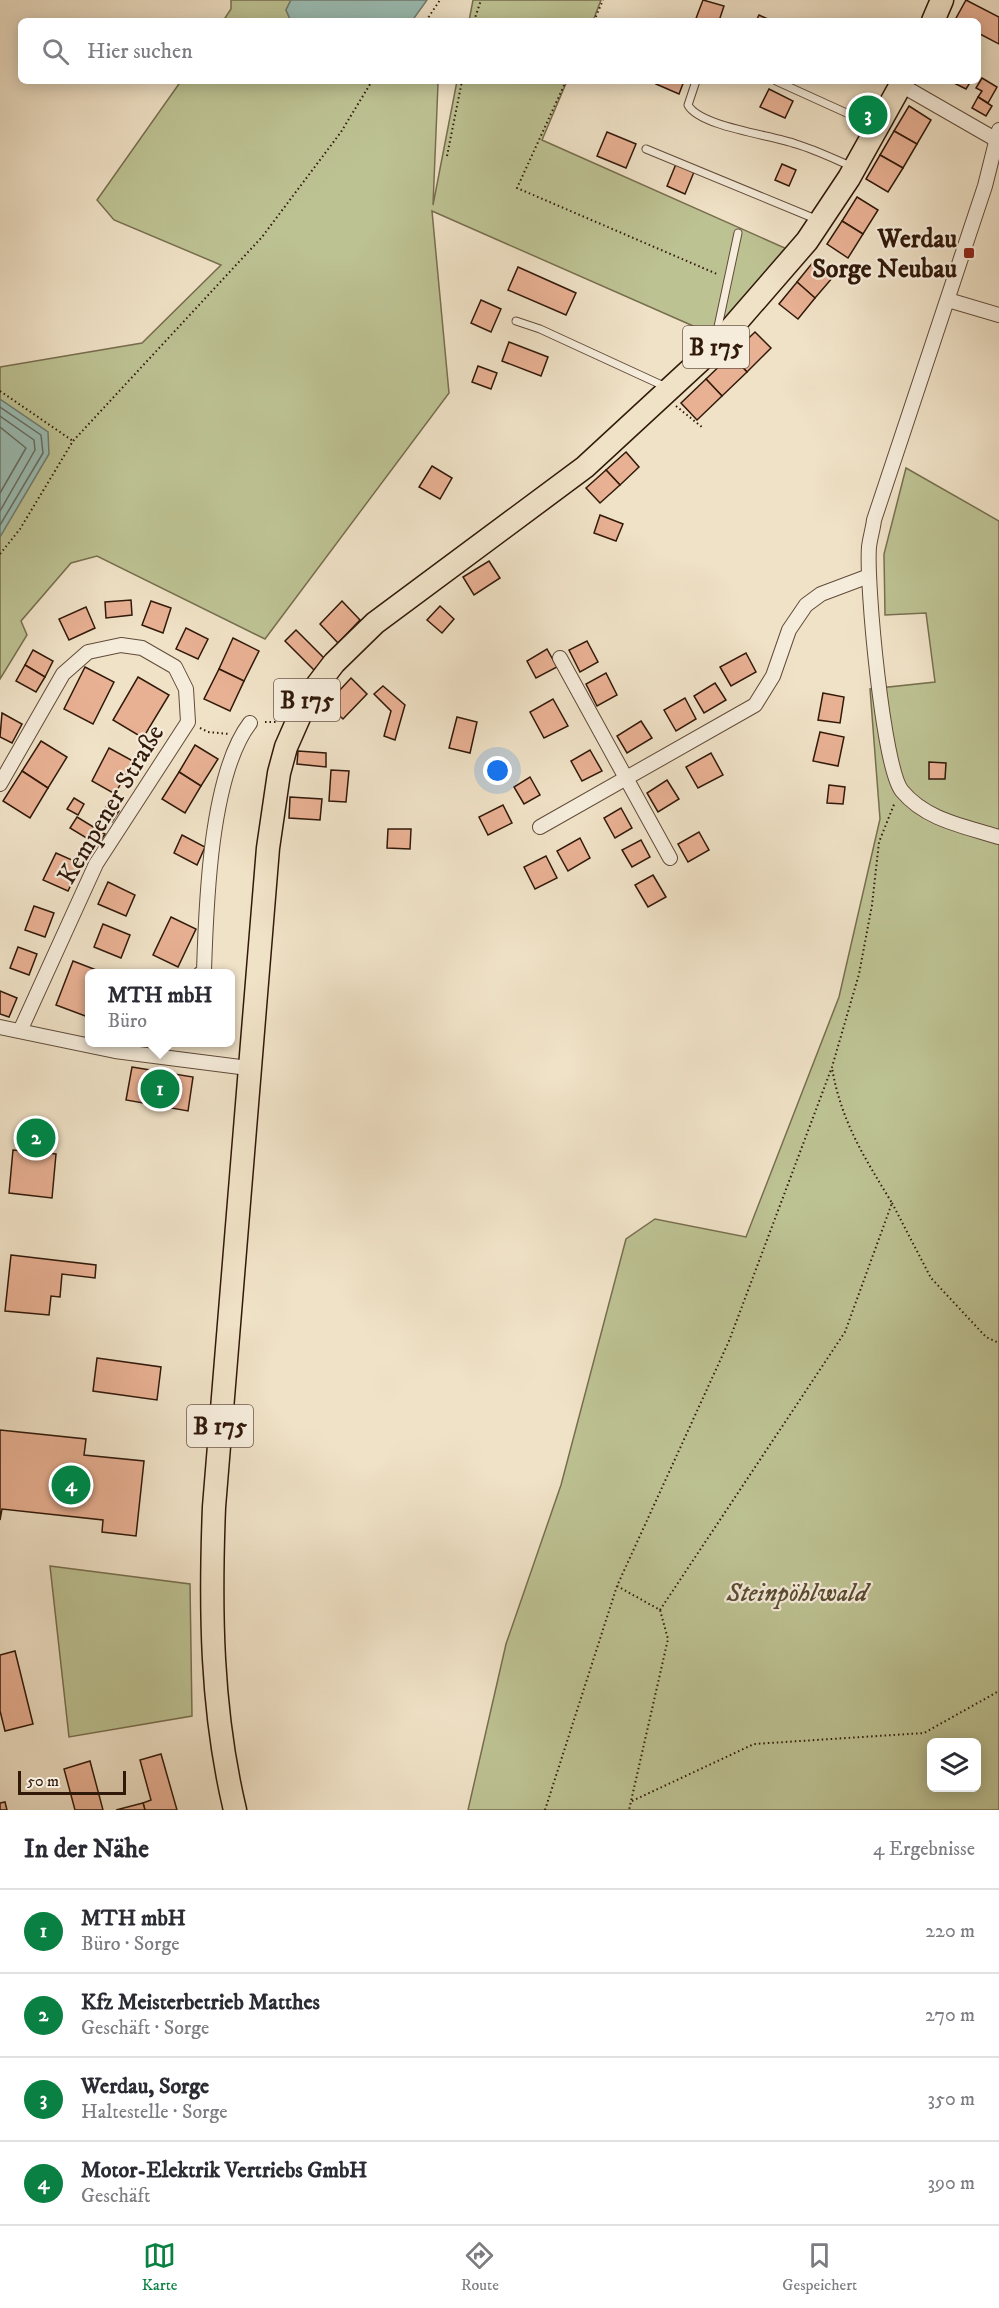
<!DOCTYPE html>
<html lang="de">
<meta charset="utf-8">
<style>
:root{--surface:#fff;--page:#f7f7f7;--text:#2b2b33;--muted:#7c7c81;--line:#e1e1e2;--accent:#0b8043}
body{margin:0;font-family:"IM FELL DW Pica",serif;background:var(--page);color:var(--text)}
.controls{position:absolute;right:18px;bottom:18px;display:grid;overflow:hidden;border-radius:9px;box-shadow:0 3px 15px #0003}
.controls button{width:54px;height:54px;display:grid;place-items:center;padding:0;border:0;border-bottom:2px solid var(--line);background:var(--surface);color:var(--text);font:30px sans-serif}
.scale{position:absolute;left:18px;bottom:15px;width:108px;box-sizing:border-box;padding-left:6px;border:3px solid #31190a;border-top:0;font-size:16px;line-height:21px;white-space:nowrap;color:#31190a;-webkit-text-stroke:4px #f5ecdb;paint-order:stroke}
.you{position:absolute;left:498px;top:771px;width:21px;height:21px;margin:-15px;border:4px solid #fff;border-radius:50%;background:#1a73e8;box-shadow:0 0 0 9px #1a73e833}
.badge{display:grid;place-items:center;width:39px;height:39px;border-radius:50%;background:var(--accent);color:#fff;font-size:20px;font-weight:700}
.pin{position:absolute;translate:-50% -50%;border:3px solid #fff;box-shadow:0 2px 6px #0006}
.popup{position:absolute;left:85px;top:969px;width:150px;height:78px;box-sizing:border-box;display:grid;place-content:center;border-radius:9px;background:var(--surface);filter:drop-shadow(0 2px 4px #0005);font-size:20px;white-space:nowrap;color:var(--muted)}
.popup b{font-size:22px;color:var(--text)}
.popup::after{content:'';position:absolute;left:50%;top:100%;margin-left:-12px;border:12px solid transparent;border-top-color:var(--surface)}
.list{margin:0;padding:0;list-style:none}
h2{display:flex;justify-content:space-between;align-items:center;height:78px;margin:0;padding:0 24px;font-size:26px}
h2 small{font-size:20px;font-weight:400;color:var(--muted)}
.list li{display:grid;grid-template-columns:39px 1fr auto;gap:18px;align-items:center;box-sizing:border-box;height:84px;padding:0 24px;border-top:2px solid var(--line)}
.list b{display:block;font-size:22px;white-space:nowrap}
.list p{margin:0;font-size:20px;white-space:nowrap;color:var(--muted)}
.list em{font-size:20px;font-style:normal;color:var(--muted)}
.icon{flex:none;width:33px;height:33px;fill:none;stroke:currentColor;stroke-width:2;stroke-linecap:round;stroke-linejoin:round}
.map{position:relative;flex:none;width:999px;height:1810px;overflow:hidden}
.search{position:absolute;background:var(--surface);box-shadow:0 3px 15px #0003;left:18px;right:18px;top:18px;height:66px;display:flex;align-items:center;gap:15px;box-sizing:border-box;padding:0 21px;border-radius:9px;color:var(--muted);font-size:22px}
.sheet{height:414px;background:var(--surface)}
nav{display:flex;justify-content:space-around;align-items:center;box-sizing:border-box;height:84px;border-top:2px solid var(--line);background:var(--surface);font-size:16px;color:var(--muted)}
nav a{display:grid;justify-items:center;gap:3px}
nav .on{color:var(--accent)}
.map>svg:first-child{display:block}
.green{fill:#bdc293;stroke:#776e4e;stroke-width:1.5;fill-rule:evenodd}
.water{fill:#9abeb5;stroke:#707c71;stroke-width:1.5}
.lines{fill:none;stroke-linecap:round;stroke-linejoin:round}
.shore{stroke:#666c60;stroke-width:1.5}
.building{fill:#e9b194;stroke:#31190a;stroke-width:1.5}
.lane-casing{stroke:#614b39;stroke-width:9}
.street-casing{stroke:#614b39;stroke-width:16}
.primary-casing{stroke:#31190a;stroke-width:25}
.path{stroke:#31190a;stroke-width:2;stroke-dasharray:1.5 3;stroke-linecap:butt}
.lane{stroke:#f5ecdb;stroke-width:7}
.street{stroke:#f5ecdb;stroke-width:14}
.primary{stroke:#f0e2c7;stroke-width:22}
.poi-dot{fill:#8f2418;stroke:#f5ecdb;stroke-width:2}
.labels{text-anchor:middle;stroke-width:4.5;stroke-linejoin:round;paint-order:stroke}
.shield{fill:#f5ecdb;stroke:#6c5849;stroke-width:1.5}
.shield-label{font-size:24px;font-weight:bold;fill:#31190a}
.poi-label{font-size:26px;font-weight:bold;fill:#31190a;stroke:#f5ecdb;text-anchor:end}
.street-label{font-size:26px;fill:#31190a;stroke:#f5ecdb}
.park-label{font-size:26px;font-style:italic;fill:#5b4c33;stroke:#f5ecdb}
</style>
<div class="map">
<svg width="999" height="1810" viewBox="0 0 999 1810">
<rect width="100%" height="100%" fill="#f0e2c7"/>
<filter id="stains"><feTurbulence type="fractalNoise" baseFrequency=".00333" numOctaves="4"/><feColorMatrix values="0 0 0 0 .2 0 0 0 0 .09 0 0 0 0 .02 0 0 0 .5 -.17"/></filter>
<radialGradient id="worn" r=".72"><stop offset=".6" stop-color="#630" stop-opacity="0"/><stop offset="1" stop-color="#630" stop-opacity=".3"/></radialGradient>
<g class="green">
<path d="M231,0H291L286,10L291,21H223L231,9Z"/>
<path d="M473,0H601L593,21H469Z"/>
<path d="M181,81H433L438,84L433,205L457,81H567L542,140L787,249L716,336L432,211L449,393L265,639L97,556L71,563L21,621L27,635L0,679V367L142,343L221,265L114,220L97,200Z"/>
<path d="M906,468L999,521V1810H468L506,1644L561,1485L626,1239L655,1219L746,1237L839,997L880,819L870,689L935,682L926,613L885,615L884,554ZM932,1742H976V1788H932Z"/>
<path d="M50,1566L190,1584L192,1716L69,1737Z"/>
</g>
<g class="water">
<path d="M291,0H427L412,21H291L286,10Z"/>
<path d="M0,399L48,432L49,454L0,537Z"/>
</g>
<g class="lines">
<g class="shore">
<path d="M0,407L41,435L43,453L0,525"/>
<path d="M0,416L34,440L35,450L0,511"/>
<path d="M0,427L26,448L0,493"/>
</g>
</g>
<g class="building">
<path d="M703,0L724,6L719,21H695Z"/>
<path d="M966,0L999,17V44L978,33V21L955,20Z"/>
<path d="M759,15L772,21H756Z"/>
<path d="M982,78L997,87L988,103L978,97L982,91L976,88Z"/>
<path d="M657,81H684L679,94L656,84Z"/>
<path d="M950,81H971L966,89Z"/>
<path d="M769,89L793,101L785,118L760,107Z"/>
<path d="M978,97L992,106L986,116L972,108Z"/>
<path d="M909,106L931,120L917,144L894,131Z"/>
<path d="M894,131L917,144L903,168L880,155Z"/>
<path d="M607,132L636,144L626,168L597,156Z"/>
<path d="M880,155L903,168L888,192L866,179Z"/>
<path d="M676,164L694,172L685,194L667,186Z"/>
<path d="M782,164L796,170L789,186L775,180Z"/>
<path d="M857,197L878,210L863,234L842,221Z"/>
<path d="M842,221L863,234L848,258L827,244Z"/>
<path d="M814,261L833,277L815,298L797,282Z"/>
<path d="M518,267L576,293L566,315L508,290Z"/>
<path d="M797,282L815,298L798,319L779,304Z"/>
<path d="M481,300L501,309L491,332L471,323Z"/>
<path d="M755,332L771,348L747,372L731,355Z"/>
<path d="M509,342L548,357L541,376L502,361Z"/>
<path d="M731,355L747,372L722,396L706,379Z"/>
<path d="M478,366L497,373L491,389L472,382Z"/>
<path d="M706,379L722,396L697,420L681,403Z"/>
<path d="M626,452L639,467L620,485L606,470Z"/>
<path d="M432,466L452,478L440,499L419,487Z"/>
<path d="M606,470L620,485L600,503L586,488Z"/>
<path d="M600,515L623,524L616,541L594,533Z"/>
<path d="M489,561L500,578L474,595L463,577Z"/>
<path d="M131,600L132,615L106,618L105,602Z"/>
<path d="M151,601L171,608L163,633L142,625Z"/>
<path d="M342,601L360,620L338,643L320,624Z"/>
<path d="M440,606L454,619L442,633L427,620Z"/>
<path d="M86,607L95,628L69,640L59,619Z"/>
<path d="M186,628L208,639L198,659L176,649Z"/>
<path d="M296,630L325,659L314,670L285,641Z"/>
<path d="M233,638L259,651L244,681L219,669Z"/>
<path d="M587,641L598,662L580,672L569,650Z"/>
<path d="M547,649L557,667L536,678L527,661Z"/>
<path d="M33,650L53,661L45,677L25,665Z"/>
<path d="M746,653L756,672L731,686L720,667Z"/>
<path d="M25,665L45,677L36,692L16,681Z"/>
<path d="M85,667L114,682L93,724L64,709Z"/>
<path d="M219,669L244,681L230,711L204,699Z"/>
<path d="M606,673L617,695L597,706L586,684Z"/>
<path d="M138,677L169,695L143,738L113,720Z"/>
<path d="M351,678L367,694L343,719L327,704Z"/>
<path d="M715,683L726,700L704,713L694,696Z"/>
<path d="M383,686L405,705L395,740L384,736L391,711L374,694Z"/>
<path d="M823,693L844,697L840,723L818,720Z"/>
<path d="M685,698L696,719L676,731L664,710Z"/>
<path d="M553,699L568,726L544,738L530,712Z"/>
<path d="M2,713L22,724L12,743L0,737Z"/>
<path d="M457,717L477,722L470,753L449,748Z"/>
<path d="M641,721L652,738L627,753L617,736Z"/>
<path d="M820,732L844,737L838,766L813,761Z"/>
<path d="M41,741L67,757L48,788L22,771Z"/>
<path d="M195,745L218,759L201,786L179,772Z"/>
<path d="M109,748L133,761L115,794L92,781Z"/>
<path d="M590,750L602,771L582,781L571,761Z"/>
<path d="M298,751L326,753V767L297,764Z"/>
<path d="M711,753L723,775L698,788L686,767Z"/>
<path d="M929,762L946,763L945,779H929Z"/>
<path d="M331,770L349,771L346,802L329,801Z"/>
<path d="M22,771L48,788L30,818L3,801Z"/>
<path d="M179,772L201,786L185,813L162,799Z"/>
<path d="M530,777L540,795L524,804L514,787Z"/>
<path d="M667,780L679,799L658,812L647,793Z"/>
<path d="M829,785L845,787L843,804L827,803Z"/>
<path d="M290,797L322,799L320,820L289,818Z"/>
<path d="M74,798L84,804L78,815L67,809Z"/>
<path d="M108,804L119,811L112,822L101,816Z"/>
<path d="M503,805L512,823L488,835L479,817Z"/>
<path d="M621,808L632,828L615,838L604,818Z"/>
<path d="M77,817L105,834L98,845L70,828Z"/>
<path d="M388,829H411L410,849L387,848Z"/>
<path d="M699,832L709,850L688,862L678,844Z"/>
<path d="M182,835L205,847L197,865L174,853Z"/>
<path d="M580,838L590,858L568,871L557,851Z"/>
<path d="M641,840L650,857L632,867L622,850Z"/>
<path d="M56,853L81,864L68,891L43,880Z"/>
<path d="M546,856L557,878L535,889L524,867Z"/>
<path d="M653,875L666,897L648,907L635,885Z"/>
<path d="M108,882L135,895L126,916L98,904Z"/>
<path d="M34,906L54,913L45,937L25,930Z"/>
<path d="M171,917L196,929L178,967L153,955Z"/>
<path d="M103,924L130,935L121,958L94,947Z"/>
<path d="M18,947L37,954L29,975L10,968Z"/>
<path d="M73,961L104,973L90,974L88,1017L56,1005Z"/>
<path d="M0,991L17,998L9,1017L0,1014Z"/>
<path d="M132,1067L193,1077L188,1111L126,1100Z"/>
<path d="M13,1150L56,1154L52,1198L9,1193Z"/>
<path d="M11,1255L96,1265L95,1278L62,1274L60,1297L51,1296L49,1315L5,1311Z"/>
<path d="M97,1358L161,1367L157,1400L93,1391Z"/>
<path d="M0,1430L86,1439L84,1455L144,1461L136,1536L102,1532L103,1520L2,1509L0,1520Z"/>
<path d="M15,1651L33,1724L5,1731L0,1711V1655Z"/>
<path d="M161,1754L177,1810H145L143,1803L151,1800L140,1760Z"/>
<path d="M90,1761L103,1810H75L64,1769Z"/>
<path d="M5,1802L7,1810H0V1803Z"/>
<path d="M143,1803L145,1810H116Z"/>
</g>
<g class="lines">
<g class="lane-casing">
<g id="lane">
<path d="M696,81L688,105C700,127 772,135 796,144C816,150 834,159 853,167"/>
<path d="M776,81L873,125"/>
<path d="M646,149L818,220"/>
<path d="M516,321L540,329L666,387"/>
<path d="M716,336L738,233"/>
</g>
</g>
<g class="street-casing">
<g id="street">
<path d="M901,85L995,139"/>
<path d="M999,130L985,186L874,520C873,529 870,538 869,547C866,582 883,768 902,791C926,820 964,826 999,837"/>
<path d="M948,300L999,315"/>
<path d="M560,658L670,858"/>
<path d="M0,784L63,674L88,652L121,645L142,648L175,667L186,689L188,722L96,864L20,1031"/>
<path d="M540,827L755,705L773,676L789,630L806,605L821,594L869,576"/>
<path d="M200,974L204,971C206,906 210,775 250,723"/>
<path d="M0,1027L115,1051L248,1068"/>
</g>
</g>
<g class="primary-casing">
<g id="primary">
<path d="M933,21L942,0"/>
<path d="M235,1810C211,1710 210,1609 214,1507L268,848L279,773L286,747L308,697L334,663L375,623L585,467L715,347L807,241L849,178L903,81"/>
</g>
</g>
<g class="path">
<path d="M426,21L440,0"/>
<path d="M474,21L481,0"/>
<path d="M594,21L603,0"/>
<path d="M566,81L517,188L717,274"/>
<path d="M447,156L462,81"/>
<path d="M0,391L73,441"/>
<path d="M676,406L703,428"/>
<path d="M0,554L20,529L73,441L262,237L341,132L372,81"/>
<path d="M265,722H277"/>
<path d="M200,728L208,732L229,734"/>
<path d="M892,1203L931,1278L986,1337L999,1343"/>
<path d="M617,1586L660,1610L668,1639L629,1810"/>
<path d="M660,1610L845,1332L892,1203C864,1157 841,1121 832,1068"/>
<path d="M632,1801L754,1744L924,1733L999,1691"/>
<path d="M545,1810L617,1586L729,1341L832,1067L859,974L872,905L879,842L895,802"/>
</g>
<use href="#lane" class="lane"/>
<use href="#street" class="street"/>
<use href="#primary" class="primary"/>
</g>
<rect class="poi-dot" x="963" y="247" width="12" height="12" rx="3"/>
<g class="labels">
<g class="shield">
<rect x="683" y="326" width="66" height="42" rx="4.5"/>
<rect x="274" y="679" width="66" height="42" rx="4.5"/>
<rect x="187" y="1405" width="66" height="42" rx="4.5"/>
</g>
<g class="shield-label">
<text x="716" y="355">B 175</text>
<text x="307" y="708">B 175</text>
<text x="220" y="1434">B 175</text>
</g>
<g class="poi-label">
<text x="957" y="247">Werdau<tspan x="957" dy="30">Sorge Neubau</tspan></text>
</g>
<g class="street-label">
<text transform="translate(110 804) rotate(-59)" y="9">Kempener Straße</text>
</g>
<g class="park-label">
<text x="797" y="1601">Steinpöhlwald</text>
</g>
</g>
<rect width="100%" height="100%" filter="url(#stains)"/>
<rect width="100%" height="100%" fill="url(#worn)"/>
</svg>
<div class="controls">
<button><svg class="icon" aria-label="layers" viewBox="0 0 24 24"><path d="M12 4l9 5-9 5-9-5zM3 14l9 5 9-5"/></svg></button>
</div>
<div class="scale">50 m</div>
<div class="you"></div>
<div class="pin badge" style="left:160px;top:1089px">1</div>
<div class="popup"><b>MTH mbH</b>Büro</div>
<div class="pin badge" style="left:36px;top:1138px">2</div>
<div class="pin badge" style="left:868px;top:115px">3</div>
<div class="pin badge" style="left:71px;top:1485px">4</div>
<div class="search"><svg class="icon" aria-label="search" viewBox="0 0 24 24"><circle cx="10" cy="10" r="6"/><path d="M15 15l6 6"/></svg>Hier suchen</div>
</div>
<section class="sheet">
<h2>In der Nähe<small>4 Ergebnisse</small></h2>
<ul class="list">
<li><span class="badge">1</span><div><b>MTH mbH</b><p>Büro · Sorge</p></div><em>220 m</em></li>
<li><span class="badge">2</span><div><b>Kfz Meisterbetrieb Matthes</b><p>Geschäft · Sorge</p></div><em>270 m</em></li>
<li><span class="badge">3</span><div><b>Werdau, Sorge</b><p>Haltestelle · Sorge</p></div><em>350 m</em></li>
<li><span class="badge">4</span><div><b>Motor-Elektrik Vertriebs GmbH</b><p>Geschäft</p></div><em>390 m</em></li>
</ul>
</section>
<nav>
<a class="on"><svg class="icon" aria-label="map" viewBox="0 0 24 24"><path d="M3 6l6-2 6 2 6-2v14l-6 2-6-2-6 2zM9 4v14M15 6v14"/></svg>Karte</a>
<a><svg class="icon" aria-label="directions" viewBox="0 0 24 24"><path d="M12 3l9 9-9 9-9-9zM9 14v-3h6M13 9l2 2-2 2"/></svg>Route</a>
<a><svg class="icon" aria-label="saved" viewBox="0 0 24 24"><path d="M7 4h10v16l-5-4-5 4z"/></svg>Gespeichert</a>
</nav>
